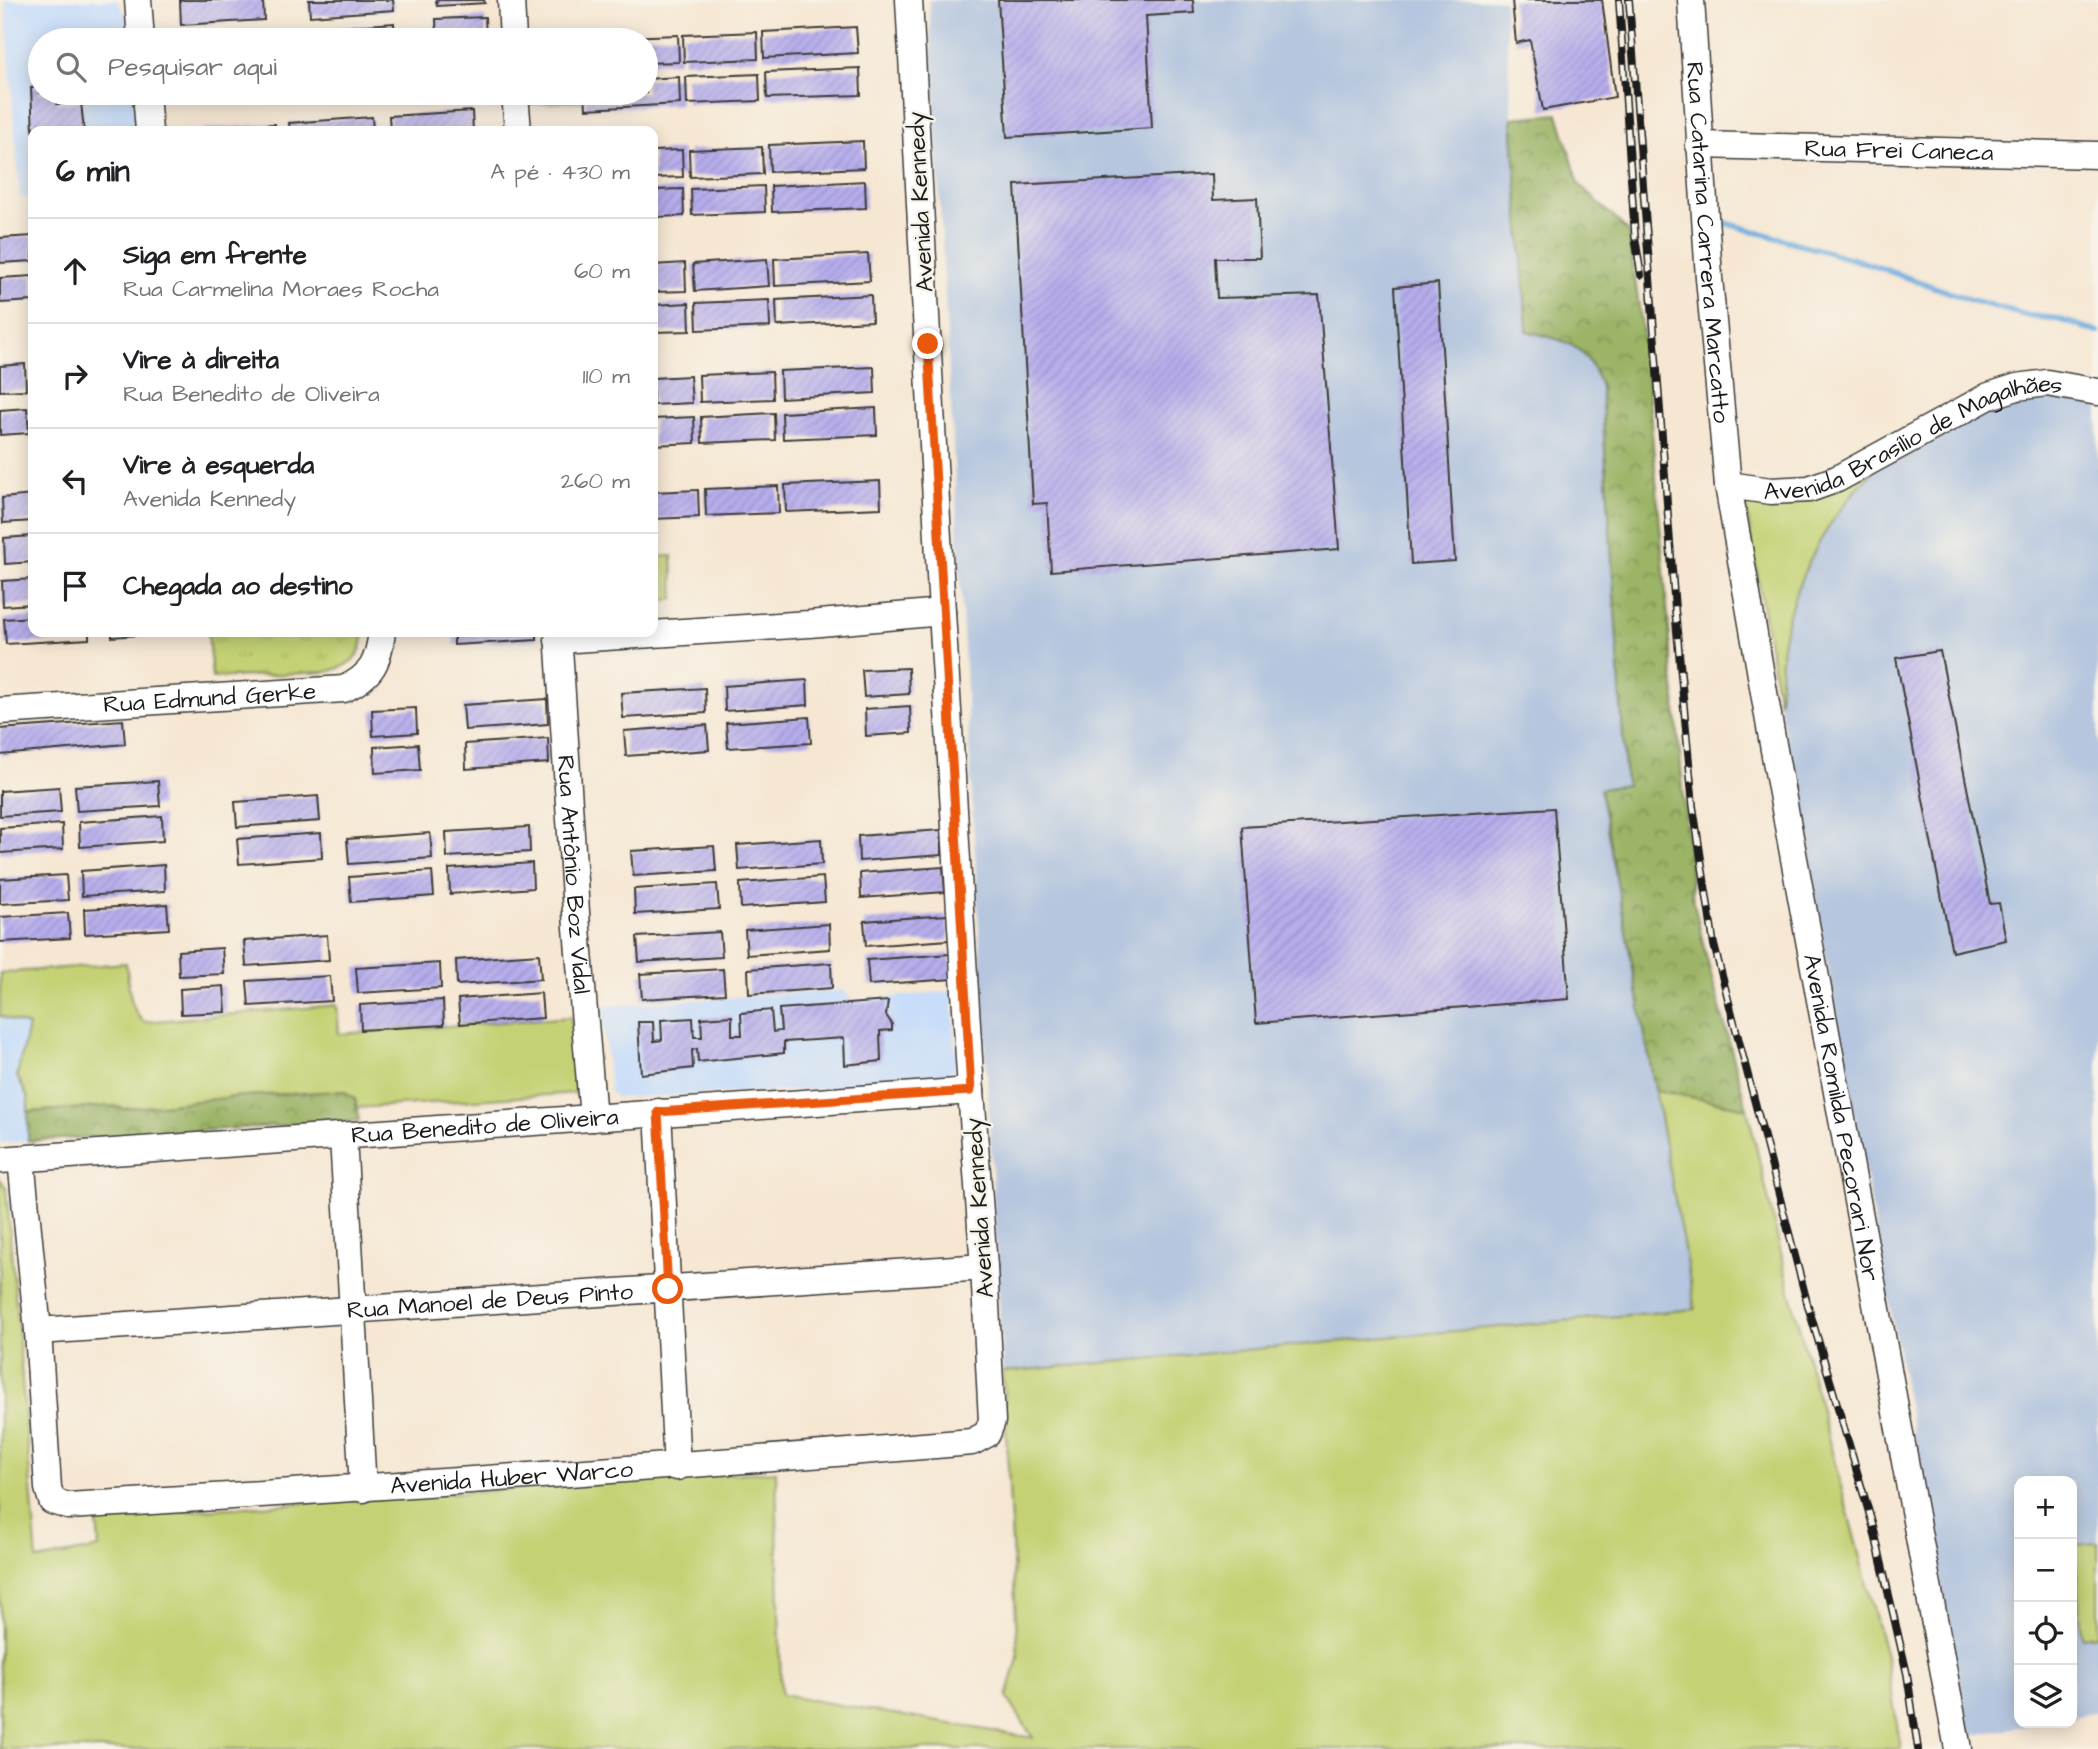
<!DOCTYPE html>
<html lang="pt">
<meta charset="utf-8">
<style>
:root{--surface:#fff;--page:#f6f6f6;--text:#202124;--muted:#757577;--line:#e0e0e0}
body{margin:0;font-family:"Architects Daughter",sans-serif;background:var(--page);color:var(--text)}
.controls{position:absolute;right:21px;bottom:21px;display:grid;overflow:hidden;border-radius:14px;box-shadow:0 4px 18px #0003}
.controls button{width:63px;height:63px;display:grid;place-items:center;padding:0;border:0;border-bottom:2px solid var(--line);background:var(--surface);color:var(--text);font:35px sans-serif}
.stop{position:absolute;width:21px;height:21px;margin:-16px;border:5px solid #ea580c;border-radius:50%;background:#fff}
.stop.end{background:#ea580c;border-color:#fff;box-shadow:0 2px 7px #0008}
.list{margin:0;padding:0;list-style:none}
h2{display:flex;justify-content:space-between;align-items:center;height:91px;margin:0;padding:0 28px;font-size:30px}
h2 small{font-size:23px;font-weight:400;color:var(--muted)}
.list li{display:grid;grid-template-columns:46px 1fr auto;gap:21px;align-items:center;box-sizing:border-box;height:105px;padding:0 28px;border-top:2px solid var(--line)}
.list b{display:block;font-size:26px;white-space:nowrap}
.list p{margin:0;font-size:23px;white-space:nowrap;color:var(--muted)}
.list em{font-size:23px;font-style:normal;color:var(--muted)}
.icon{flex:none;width:38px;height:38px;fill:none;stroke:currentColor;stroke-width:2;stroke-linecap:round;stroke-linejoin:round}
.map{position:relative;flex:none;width:2098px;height:1749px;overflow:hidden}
.search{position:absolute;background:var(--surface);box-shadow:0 4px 18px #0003;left:28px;top:28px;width:630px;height:77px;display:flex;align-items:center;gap:18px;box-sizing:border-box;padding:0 24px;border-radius:38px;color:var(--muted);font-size:26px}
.panel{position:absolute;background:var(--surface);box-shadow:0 4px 18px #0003;left:28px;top:126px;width:630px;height:511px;border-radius:14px}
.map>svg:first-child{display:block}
.built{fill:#c7ddf9}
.industrial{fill:#b5c6de}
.grass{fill:#c4d274;stroke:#707748;stroke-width:2}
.forest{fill:url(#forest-crowns);stroke:#5c6841;stroke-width:2}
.park{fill:url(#park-tufts);stroke:#707748;stroke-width:2}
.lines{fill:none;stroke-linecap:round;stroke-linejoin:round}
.stream{stroke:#6baade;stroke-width:6}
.building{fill:url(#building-hatch)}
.minor-casing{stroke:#3d3a37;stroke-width:29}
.minor{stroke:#fff;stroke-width:26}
.rail-casing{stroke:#1c1c1c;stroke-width:8}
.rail{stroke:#f7f3e8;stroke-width:5;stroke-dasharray:16;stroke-linecap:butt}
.route{stroke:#ea580c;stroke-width:9}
.labels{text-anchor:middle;stroke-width:5;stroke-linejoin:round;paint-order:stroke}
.street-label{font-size:24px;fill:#1c1c1c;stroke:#f7f3e8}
</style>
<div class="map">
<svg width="2098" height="1749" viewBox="0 0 2098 1749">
<defs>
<pattern id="forest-crowns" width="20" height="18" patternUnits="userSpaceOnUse" patternTransform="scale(1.75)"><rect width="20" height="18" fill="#9bb466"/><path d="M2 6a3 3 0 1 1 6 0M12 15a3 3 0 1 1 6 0" fill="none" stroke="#7e9253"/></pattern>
<pattern id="park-tufts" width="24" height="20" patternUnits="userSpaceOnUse" patternTransform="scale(1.75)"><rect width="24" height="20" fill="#c4d274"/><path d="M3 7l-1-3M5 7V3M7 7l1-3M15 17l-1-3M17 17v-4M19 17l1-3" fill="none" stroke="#a8b464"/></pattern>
<pattern id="building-hatch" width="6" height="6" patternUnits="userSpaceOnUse" patternTransform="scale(1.75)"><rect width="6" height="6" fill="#b6adec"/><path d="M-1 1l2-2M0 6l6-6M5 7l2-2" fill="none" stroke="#9c94ca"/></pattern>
</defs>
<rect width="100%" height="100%" fill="#f7f3e8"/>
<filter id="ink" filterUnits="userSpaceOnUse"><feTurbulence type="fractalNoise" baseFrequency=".0143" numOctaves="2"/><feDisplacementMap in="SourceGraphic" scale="14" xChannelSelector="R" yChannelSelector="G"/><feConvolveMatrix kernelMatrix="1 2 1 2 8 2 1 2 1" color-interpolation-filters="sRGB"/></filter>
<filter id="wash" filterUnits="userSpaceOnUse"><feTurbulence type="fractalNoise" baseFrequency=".00686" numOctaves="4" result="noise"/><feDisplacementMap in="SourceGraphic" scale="28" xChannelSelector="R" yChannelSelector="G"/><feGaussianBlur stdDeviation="1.57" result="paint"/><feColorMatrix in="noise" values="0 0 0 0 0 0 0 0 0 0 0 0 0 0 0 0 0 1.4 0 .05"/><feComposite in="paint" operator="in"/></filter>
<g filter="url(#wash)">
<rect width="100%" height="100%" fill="#f6e7d3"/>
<g class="built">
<path d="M5,0H116L128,18L130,40H40V93H134L137,131H33V197L20,198Z"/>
<path d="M843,990L853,1001L952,991L957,1062L954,1068L945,1077L932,1084L617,1098L610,1092L602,1006Z"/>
<path d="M0,1016L28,1026L17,1076L28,1098V1141L0,1143Z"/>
</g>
<g class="industrial">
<path d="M929,0H1504L1527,331L1572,344L1592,363L1601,387L1626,785L1600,790L1696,1309L1003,1372Z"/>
<path d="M2057,396L2098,403V1712L2072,1717V1481H2019V1723H2040L1969,1736L1779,703L1783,636L1799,579L1821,535L1845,500L1873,471L1996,406L2027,397Z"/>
</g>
<g class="grass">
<path d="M531,93H582V101L532,104Z"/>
<path d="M1873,471C1828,518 1798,570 1784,634C1779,656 1781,681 1779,703L1744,496L1785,505L1810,498Z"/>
<path d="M672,556L674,599L653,601V557Z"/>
<path d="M126,963C129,982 128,1009 144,1022L337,1005L339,1034L571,1017L576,1093L357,1108L355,1099L344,1091L243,1096L124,1109L114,1106L28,1112V1098L17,1076L28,1026L0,1016V973Z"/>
<path d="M1655,1090L1747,1108L1793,1304L1886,1657L1901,1749H0V1179L6,1187L37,1560L99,1548L97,1517L776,1471L781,1695L1033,1738L1007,1697L1018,1658L1003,1372L1695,1309Z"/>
<path d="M2098,1543V1635L2082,1637L2074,1545Z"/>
</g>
<g class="forest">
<path d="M1558,114L1579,184L1628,231L1644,341L1692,894L1706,956L1747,1108L1655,1090L1600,789L1626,785L1601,387C1585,342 1570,343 1527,331L1512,118Z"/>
<path d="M344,1091L355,1099L359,1121L28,1141V1112L114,1106L124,1109L243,1096Z"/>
</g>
<path class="park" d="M208,632H363C364,657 348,667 326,672L212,678Z"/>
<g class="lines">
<path class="stream" d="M1722,222L1863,262L1971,300L2029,316L2058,319L2098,332"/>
</g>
<g id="blocks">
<g class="building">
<path d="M180,0H263L264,20L181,25Z"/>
<path d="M309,0H393L394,10L310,16Z"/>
<path d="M436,0H484L485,3L437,6Z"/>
<path d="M998,0H1193L1194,13L1146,16L1152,128L1007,137Z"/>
<path d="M1512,0H1602L1615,97L1543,110L1530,40L1516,43Z"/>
<path d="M485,17L486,40H437L436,19Z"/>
<path d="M394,23L395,40H312L311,29Z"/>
<path d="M856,27L858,53L764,58L763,32Z"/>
<path d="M757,32L758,59L684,62L683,35Z"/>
<path d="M678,35L679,62L646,63V40H597V38Z"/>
<path d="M860,68L861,95L767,98L766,72Z"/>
<path d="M759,74L760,101L687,104L686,77Z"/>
<path d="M679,77L680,104L586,109L585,93H646V79Z"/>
<path d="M40,87V93H56L57,104L81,102L84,131H33L31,88Z"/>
<path d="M60,93H100L101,95L60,97Z"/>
<path d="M472,111L473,131H390L389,116Z"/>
<path d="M372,117L373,131H290L289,123Z"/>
<path d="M275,124L276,131H203V129Z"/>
<path d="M863,141L864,168L770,172L769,145Z"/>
<path d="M762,147L763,174L690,177L689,150Z"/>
<path d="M682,150L683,177L653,178V151Z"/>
<path d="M1212,174L1213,200L1257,198L1260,258H1215L1217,298L1319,295L1339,549L1051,571L1047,503L1033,504L1015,185Z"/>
<path d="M865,181L866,208L772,212L771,186Z"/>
<path d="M764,186L765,212L692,215L691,189Z"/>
<path d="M683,189L684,216L653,217V190Z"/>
<path d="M33,236V261L0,263V238Z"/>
<path d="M868,254L870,281L775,286L774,259Z"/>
<path d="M767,259L769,286L695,291L693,264Z"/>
<path d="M685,263L686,291L653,292V265Z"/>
<path d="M33,276V301L0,303V278Z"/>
<path d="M1438,283L1455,561L1411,564L1395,287Z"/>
<path d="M871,295L872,321L777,326L776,300Z"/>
<path d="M769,300L770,327L697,330L696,303Z"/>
<path d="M689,303L690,331L653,332V305Z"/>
<path d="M25,364L26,390L0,391V366Z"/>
<path d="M874,367L875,393L781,398L780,371Z"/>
<path d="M772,372L773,399L700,402L699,375Z"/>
<path d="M690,376L692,403L653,405V378Z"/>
<path d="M27,408L29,433L0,435V410Z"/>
<path d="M876,408L877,435L783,439L782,413Z"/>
<path d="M774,413L775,440L702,443L701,417Z"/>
<path d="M694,417L695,443L653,445V419Z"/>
<path d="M880,481L881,508L786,512L785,485Z"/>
<path d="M778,486L779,513L706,516L705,489Z"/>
<path d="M698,490L699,517L653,519V492Z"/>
<path d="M33,495V521L3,523L2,498Z"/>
<path d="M33,536V562L5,564L4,538Z"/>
<path d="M33,579V604L3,606L2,581Z"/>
<path d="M33,617V632H89V639L6,644L4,619Z"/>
<path d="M112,632H152V634L112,637Z"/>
<path d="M454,632H537V640L454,645Z"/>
<path d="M1940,651L1990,904L1999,903L2006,940L1952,952L1896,658Z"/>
<path d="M908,668L909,694L864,697L862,670Z"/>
<path d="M807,680L808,705L725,711L724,686Z"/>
<path d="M705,688L706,713L623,718L621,693Z"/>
<path d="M547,699L548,724L465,730L463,705Z"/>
<path d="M910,706L911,733L866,736L865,709Z"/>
<path d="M416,708L417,733L373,736L372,710Z"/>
<path d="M809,717L811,743L728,748L726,723Z"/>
<path d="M123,720L125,744L0,755V729Z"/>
<path d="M707,725L709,750L626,756L624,731Z"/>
<path d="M548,738L549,763L466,769L465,744Z"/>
<path d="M418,744L420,770L375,773L374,747Z"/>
<path d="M158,781L160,806L77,811L75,786Z"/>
<path d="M59,787L61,812L0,816V791Z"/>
<path d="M318,796L320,821L237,827L235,802Z"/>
<path d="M1554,808L1569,999L1256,1023L1242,827Z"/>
<path d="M162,816L163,841L80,847L79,822Z"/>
<path d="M62,824L63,849L0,853V828Z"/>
<path d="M529,827L530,852L447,857L446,832Z"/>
<path d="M941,830L942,855L859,861L858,836Z"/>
<path d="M321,833L322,858L239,864L237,839Z"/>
<path d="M430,833L432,858L349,864L347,839Z"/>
<path d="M821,839L822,864L739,870L737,845Z"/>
<path d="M714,846L716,871L633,876L631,851Z"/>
<path d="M532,863L533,888L450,894L449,869Z"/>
<path d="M164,865L165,891L82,896L81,871Z"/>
<path d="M943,867L945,892L861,898L860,873Z"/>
<path d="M432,871L434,896L351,902L349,877Z"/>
<path d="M66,875L68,900L0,904V879Z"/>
<path d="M823,877L825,902L741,908L740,883Z"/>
<path d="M717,884L719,909L635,914L634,889Z"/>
<path d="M167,904L169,929L85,934L84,909Z"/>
<path d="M68,913L70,938L0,942V917Z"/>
<path d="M947,915L949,940L866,946L864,921Z"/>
<path d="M829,924L830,949L747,955L745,930Z"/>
<path d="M720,932L722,957L639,962L637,937Z"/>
<path d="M327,935L329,960L246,966L244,941Z"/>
<path d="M222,948L224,974L179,976L178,951Z"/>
<path d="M539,954L541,979L457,985L456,960Z"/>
<path d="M950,954L952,979L869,985L867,960Z"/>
<path d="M440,963L441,988L358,993L356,968Z"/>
<path d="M831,963L832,988L749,994L748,969Z"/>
<path d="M723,969L725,994L642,999L640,974Z"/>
<path d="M330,976L332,1001L249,1006L247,981Z"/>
<path d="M224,986L226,1012L181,1014L180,989Z"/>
<path d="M541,993L543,1018L460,1024L458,999Z"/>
<path d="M443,1000L444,1025L361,1030L360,1005Z"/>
<path d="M888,1001L886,1015L892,1024V1030L880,1031L881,1061L845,1065L844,1038L784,1042V1053L698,1062L697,1049L692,1050L693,1068L641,1074L638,1022H653L654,1041L662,1040L661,1020L693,1018L694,1037H702L701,1018L732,1016V1035H742L741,1013L771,1010L773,1032L781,1031L779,1009Z"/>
</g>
</g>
</g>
<g filter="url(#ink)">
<use href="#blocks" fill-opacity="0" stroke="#3d3a37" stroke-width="2"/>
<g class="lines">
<g class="minor-casing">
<g id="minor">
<path d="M138,0L141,40"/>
<path d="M511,0L513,40"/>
<path id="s1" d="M1691,0L1709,278L1728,485L1774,750L1958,1749"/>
<path d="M146,93L149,131"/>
<path d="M515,93L518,131"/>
<path id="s2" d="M1699,145L2098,155"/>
<path id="s3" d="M1728,485L1771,491L1809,489L1837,479L1989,396L2017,387L2047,383L2098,392"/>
<path id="s4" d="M558,632L577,928L593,1118"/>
<path d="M558,640L809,624L942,612"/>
<path id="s5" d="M0,711L344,689C373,675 378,662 382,632"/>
<path d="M658,1112L677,1467"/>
<path d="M343,1137L363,1489"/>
<path id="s6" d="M21,1159L38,1331L48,1488L52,1501L68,1506C370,1488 671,1467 972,1442L987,1434L992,1421L984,1267L971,1091L942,612L909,0"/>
<path id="s7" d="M0,1160L971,1091"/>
<path id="s8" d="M38,1331L984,1267"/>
</g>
</g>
<use href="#minor" class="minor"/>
<g class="rail-casing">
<g id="rail">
<path d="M1619,0L1635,237L1641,275"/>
<path d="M1629,0L1675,609L1693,806L1714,945L1808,1306L1873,1526L1907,1674L1918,1749"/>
</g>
</g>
<use href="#rail" class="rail"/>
</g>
</g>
<g class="lines" filter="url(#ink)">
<path class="route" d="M668,1289L658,1112L971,1091L928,344"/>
</g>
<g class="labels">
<g class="street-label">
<text dy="8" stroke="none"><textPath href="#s2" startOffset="200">Rua Frei Caneca</textPath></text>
<text transform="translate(920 202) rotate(-93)" y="8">Avenida Kennedy</text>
<text dy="8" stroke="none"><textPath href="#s1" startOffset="243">Rua Catarina Carrera Marcatto</textPath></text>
<text dy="8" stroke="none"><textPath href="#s3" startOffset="198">Avenida Brasílio de Magalhães</textPath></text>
<text dy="8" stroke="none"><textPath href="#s5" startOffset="210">Rua Edmund Gerke</textPath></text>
<text dy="8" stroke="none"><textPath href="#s4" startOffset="243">Rua Antônio Boz Vidal</textPath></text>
<text dy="8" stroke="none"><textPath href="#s1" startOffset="1129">Avenida Romilda Pecorari Nor</textPath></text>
<text dy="8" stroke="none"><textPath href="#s7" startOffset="486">Rua Benedito de Oliveira</textPath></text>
<text transform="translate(979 1208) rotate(-94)" y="8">Avenida Kennedy</text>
<text dy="8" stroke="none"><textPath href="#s8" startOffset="453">Rua Manoel de Deus Pinto</textPath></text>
<text dy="8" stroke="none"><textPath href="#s6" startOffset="805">Avenida Huber Warco</textPath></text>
</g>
</g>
</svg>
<div class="controls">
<button>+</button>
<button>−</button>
<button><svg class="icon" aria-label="locate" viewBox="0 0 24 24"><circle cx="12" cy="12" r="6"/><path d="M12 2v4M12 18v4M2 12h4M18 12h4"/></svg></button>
<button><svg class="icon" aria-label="layers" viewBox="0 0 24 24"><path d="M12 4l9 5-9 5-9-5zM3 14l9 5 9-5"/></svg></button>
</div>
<div class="stop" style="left:668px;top:1289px"></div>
<div class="stop end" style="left:928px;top:344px"></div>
<div class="search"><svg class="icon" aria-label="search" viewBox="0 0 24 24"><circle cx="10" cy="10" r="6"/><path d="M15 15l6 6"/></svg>Pesquisar aqui</div>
<section class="panel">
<h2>6 min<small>A pé · 430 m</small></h2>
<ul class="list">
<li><svg class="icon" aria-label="ahead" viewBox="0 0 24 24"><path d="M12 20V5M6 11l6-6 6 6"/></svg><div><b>Siga em frente</b><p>Rua Carmelina Moraes Rocha</p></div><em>60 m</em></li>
<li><svg class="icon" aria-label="right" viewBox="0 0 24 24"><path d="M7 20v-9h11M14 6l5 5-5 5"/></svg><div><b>Vire à direita</b><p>Rua Benedito de Oliveira</p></div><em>110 m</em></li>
<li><svg class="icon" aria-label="left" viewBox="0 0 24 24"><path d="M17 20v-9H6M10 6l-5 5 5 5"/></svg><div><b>Vire à esquerda</b><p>Avenida Kennedy</p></div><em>260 m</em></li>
<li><svg class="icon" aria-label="arrive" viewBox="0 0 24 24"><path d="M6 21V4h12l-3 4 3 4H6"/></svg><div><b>Chegada ao destino</b></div></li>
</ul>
</section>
</div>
